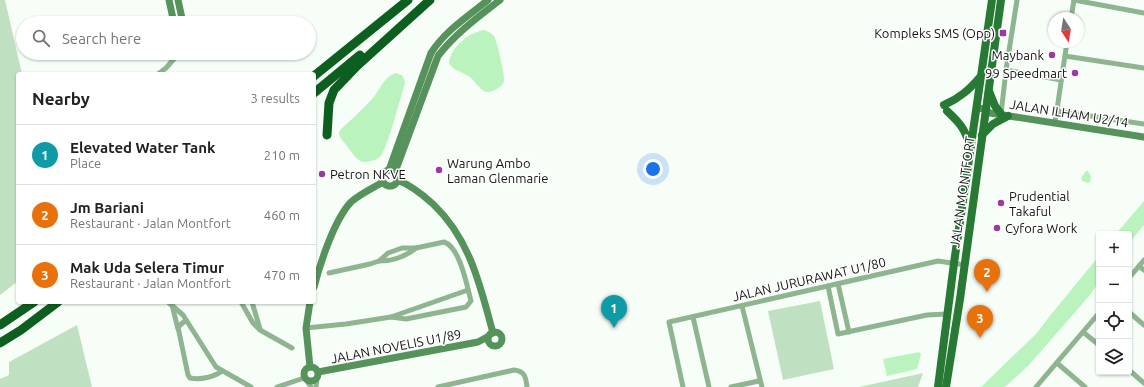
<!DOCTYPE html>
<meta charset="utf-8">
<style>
:root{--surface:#fff;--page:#f2f2f2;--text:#202124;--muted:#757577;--line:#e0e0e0;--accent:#9b399f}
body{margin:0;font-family:Ubuntu,sans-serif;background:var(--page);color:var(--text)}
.controls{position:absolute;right:12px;bottom:12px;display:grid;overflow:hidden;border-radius:4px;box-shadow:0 1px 3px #0004}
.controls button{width:36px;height:36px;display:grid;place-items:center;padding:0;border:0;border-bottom:1px solid var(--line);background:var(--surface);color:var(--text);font:20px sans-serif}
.compass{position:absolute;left:1048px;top:12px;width:36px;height:36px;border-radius:50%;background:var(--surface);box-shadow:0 1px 3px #0004;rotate:168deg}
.you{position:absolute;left:653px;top:169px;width:14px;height:14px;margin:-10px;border:3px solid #fff;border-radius:50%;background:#1a73e8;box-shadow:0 0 0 6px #1a73e833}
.badge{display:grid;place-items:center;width:26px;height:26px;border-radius:50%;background:var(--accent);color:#fff;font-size:13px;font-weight:700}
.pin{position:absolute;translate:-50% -33px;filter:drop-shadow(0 1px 2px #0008)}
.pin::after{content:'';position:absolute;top:21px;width:14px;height:12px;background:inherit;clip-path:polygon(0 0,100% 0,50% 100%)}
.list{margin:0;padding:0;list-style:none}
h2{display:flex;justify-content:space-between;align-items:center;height:52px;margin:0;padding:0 16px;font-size:17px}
h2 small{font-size:13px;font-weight:400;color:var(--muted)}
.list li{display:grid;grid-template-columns:26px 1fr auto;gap:12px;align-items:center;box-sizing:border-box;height:60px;padding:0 16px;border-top:1px solid var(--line)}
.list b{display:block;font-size:15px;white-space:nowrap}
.list p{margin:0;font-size:13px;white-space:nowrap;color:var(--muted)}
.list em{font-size:13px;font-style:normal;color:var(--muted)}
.icon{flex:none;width:22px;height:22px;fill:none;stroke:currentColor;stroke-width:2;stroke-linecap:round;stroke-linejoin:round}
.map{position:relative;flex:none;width:1144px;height:387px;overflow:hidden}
.search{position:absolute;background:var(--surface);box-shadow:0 1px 3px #0004;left:16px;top:16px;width:300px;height:44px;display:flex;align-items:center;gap:10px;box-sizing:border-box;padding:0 14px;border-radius:22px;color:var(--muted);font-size:15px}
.panel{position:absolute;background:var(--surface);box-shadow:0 1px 3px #0004;left:16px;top:72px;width:300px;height:232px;border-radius:4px}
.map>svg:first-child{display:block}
.green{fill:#c0e1c1}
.water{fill:#bbf3be}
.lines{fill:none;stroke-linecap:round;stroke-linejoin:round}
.street{stroke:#8eb590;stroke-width:5}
.secondary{stroke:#56925b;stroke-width:7}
.primary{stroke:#277934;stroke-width:8}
.highway{stroke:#0d5f1f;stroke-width:9}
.poi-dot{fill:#9b399f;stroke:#fff;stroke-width:1.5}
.labels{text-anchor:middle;stroke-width:3;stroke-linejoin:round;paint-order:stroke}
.poi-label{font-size:13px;fill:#131513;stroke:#fff;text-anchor:start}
.street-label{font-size:13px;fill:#131513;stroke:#fff}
</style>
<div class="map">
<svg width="1144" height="387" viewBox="0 0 1144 387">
<rect width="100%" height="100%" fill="#f7fef7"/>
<g class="green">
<path d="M0,0H5L22,74H18V281L0,295Z"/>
<path d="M820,301L834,369L783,380L768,311Z"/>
<path d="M77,325L92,387H0V379L9,375V362Z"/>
<path d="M923,373L918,387H859Z"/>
</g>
<g class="water">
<path d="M484,30C488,31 491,33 494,36C497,41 505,75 504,81C503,87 489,95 484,91C479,88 475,82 471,78C464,72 453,71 449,63C450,48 469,32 484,30Z"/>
<path d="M395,73L399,74L403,76L405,83C401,96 387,150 380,157C375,161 368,162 362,162L356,158L340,137L339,133L340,130C351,120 362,110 372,99C380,90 383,78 395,73Z"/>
<path d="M1086,171H1088L1091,176L1090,182L1088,183L1082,181L1081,178Z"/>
<path d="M1144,201V225L1129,243V234H1116Z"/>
<path d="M1099,256V282L1090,295L1029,365L1005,387H981L1037,333L1049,317Z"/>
<path d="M919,352L921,354L917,369L887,376L883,359Z"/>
</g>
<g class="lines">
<g class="street">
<path d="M1074,0L1144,13"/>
<path d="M1071,18L1074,0"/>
<path d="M1065,56L1144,68"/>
<path d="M1006,70L1061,80"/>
<path d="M158,74L166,68L179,53"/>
<path d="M1057,111L1144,124"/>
<path d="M1001,114L1006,70L1017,0"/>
<path d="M1055,123L1067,42"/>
<path d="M379,261C393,261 405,257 416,248"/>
<path d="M1139,266L1144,270"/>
<path d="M329,273L370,264L379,261L388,253L402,248H416L444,242C460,247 467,286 471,301L466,307L406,319L391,317"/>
<path d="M1129,278L1144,260"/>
<path d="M838,284L849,332"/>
<path d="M828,286L838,334L927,315L947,314"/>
<path d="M168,302L183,315L216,367L251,387"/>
<path d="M241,302L253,323L260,330L292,348"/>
<path d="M252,302L260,329"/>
<path d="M172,305L178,329"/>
<path d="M742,306L762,387"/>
<path d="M1129,312L1144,325"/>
<path d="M693,317L709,387"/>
<path d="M186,320L178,327L188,375L190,378C201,380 214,377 222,371"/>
<path d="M306,328L346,324L391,317L468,290"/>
<path d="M1083,332L1099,345"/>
<path d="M1057,363L1085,387"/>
<path d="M1129,370L1144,383"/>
<path d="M307,381L311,387"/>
<path d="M277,387L304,378"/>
<path d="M316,387L317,379"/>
<path d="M438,387L514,370C525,371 526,378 527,387"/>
<path d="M683,387L669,322L938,261L965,265"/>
<path d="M731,387L759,381"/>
<path d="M1036,387L1099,313"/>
</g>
<g class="secondary">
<path d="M169,0L174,23"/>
<path d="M178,0L183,23"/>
<path d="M977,108L985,109L990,113L1144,137"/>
<path d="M389,170L431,53C445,31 468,16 488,0"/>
<circle cx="390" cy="178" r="8"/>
<path d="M395,172L438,56C455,34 478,17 500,0"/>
<path d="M397,180C411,185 422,194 433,204C470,239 480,285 493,333"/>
<path d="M314,287C320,264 334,220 351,202C360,194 373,188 383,182"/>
<circle cx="495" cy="339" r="7"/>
<circle cx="311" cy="374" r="7"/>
<path d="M310,367L306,328L310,302"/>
<path d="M318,372L478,342L489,336"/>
</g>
<g class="primary">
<path d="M989,91L995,106L1001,114"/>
<path d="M944,105C960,98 970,89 981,76"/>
<path d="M947,111C960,123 965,129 970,146"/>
<path d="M982,135L993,124L1008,116"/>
<path d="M938,387L954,263L992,0"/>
<path d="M946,387L960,299L1001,0"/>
</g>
<g class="highway">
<path d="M314,76L408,0"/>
<path d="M314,93L360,55"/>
<path d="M327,135L329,103L334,90L357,66L430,0"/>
<path d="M0,325L34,302"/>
<path d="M0,343L21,330L58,302"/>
</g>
</g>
<g class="poi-dot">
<rect x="999" y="29" width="8" height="8" rx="2"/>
<circle cx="1052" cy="55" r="4"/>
<circle cx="1075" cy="73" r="4"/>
<circle cx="439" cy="170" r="4"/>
<circle cx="322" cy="174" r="4"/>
<circle cx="1001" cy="203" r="4"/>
<circle cx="997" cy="228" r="4"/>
</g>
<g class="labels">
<g class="poi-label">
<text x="995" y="38" text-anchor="end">Kompleks SMS (Opp)</text>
<text x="1044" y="60" text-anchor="end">Maybank</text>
<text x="1067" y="78" text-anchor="end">99 Speedmart</text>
<text x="447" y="168">Warung Ambo<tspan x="447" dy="15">Laman Glenmarie</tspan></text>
<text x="330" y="179">Petron NKVE</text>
<text x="1009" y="201">Prudential<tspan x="1009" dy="15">Takaful</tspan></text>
<text x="1005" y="233">Cyfora Work</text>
</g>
<g class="street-label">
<text transform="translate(1069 113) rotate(9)" y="5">JALAN ILHAM U2/14</text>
<text transform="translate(962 192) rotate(-82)" y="5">JALAN MONTFORT</text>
<text transform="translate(809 279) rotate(-13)" y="5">JALAN JURURAWAT U1/80</text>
<text transform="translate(396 346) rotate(-11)" y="5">JALAN NOVELIS U1/89</text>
</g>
</g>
</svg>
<div class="controls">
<button>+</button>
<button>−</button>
<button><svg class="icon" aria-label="locate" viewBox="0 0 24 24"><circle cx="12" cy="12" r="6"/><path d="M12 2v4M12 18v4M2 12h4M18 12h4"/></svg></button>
<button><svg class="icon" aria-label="layers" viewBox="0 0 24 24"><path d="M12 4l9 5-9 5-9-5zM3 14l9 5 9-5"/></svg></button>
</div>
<svg class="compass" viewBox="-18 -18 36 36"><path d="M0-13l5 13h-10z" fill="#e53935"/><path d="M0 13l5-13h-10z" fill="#757577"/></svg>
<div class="you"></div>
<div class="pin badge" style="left:614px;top:328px;background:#0f9aa8">1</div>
<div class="pin badge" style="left:987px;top:292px;background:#e8710a">2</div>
<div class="pin badge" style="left:980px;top:338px;background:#e8710a">3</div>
<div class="search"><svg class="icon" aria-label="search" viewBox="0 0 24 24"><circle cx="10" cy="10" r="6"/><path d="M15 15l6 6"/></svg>Search here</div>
<section class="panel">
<h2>Nearby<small>3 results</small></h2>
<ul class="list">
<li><span class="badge" style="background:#0f9aa8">1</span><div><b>Elevated Water Tank</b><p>Place</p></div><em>210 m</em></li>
<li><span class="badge" style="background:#e8710a">2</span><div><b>Jm Bariani</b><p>Restaurant · Jalan Montfort</p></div><em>460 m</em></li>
<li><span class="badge" style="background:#e8710a">3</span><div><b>Mak Uda Selera Timur</b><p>Restaurant · Jalan Montfort</p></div><em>470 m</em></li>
</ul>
</section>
</div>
